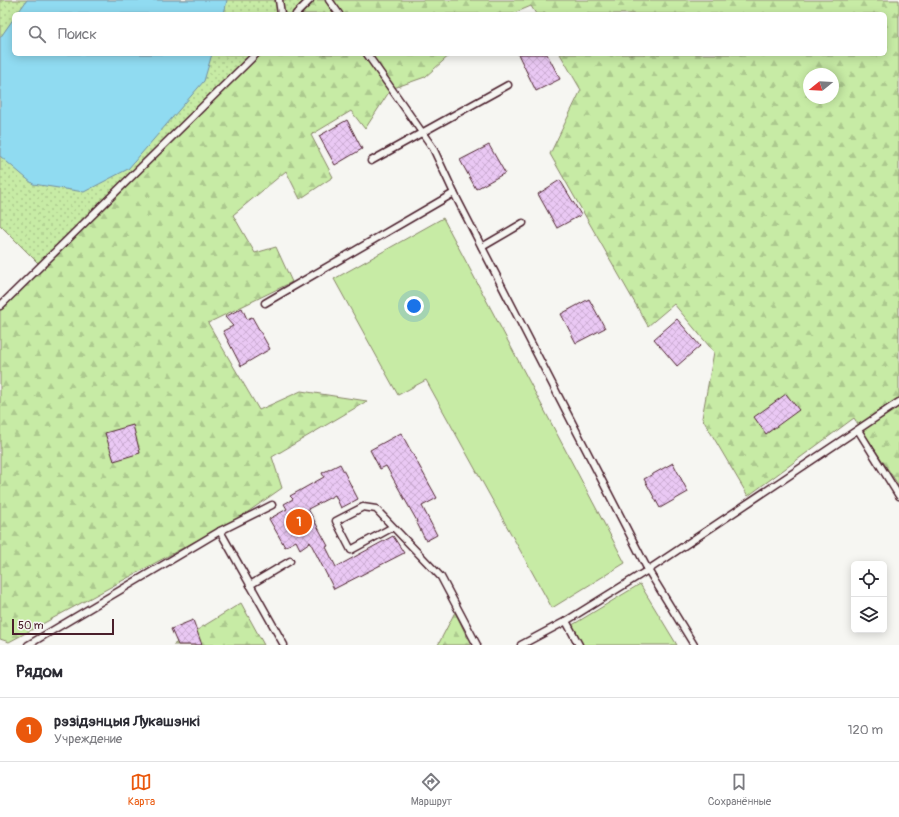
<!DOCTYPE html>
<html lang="ru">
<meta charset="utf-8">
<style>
:root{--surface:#fff;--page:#f7f7f7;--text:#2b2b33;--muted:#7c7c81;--line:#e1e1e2;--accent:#ea580c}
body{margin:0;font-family:Pangolin,sans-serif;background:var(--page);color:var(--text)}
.controls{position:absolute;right:12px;bottom:12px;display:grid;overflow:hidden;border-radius:6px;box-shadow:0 2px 10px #0003}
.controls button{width:36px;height:36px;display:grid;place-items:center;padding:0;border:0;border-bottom:1px solid var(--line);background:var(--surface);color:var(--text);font:20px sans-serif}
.compass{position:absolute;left:803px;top:68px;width:36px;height:36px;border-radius:50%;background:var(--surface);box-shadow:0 2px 10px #0003;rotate:252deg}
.scale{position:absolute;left:12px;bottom:10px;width:102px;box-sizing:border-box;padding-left:4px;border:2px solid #4a1f2b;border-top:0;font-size:11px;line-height:14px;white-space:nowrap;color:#4a1f2b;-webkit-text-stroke:3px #f6f6f2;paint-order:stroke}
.you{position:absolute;left:414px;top:306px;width:14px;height:14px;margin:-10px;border:3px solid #fff;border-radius:50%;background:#1a73e8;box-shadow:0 0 0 6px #1a73e833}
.badge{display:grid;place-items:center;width:26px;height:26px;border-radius:50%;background:var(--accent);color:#fff;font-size:13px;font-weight:700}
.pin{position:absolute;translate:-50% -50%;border:2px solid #fff;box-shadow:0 1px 4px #0006}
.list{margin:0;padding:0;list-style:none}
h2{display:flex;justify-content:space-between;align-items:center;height:52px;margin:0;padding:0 16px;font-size:17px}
h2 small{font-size:13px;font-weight:400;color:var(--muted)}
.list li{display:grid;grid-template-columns:26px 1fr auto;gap:12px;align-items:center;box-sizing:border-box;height:64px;padding:0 16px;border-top:1px solid var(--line)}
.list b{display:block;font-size:15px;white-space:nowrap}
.list p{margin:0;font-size:13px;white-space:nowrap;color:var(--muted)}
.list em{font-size:13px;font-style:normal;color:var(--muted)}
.icon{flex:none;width:22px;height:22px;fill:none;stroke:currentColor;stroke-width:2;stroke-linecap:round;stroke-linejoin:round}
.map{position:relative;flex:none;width:899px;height:645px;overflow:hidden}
.search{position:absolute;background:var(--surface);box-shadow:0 2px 10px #0003;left:12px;right:12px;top:12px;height:44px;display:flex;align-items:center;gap:10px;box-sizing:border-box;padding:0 14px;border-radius:6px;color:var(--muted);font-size:15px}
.sheet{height:116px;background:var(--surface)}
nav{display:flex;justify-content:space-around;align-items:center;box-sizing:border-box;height:56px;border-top:1px solid var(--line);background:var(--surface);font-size:11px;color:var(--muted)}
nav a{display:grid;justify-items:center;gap:2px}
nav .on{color:var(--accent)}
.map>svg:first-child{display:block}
.grass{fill:url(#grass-dots);stroke:#888568}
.forest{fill:url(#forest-firs);stroke:#888568;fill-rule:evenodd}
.garden{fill:#c7eba5;stroke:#888568}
.water{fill:#90dbf1;stroke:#7490a2}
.building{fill:url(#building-cross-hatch);stroke:#4a1f2b}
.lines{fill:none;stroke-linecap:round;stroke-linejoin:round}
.lane-casing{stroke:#4a1f2b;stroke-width:9}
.lane{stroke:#f6f6f2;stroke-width:6}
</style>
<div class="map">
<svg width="899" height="645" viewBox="0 0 899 645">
<defs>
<pattern id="grass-dots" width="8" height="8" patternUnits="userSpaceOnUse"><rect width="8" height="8" fill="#c7eba5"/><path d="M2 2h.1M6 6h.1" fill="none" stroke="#acc98e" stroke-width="1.8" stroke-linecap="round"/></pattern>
<pattern id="forest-firs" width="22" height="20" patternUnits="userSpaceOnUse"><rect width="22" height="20" fill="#c7eba5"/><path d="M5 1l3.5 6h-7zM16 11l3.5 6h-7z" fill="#acc98e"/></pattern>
<pattern id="building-cross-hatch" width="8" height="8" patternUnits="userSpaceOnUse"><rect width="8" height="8" fill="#eac8f4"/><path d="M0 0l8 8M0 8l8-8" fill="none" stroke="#caabd1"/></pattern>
</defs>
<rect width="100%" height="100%" fill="#f6f6f2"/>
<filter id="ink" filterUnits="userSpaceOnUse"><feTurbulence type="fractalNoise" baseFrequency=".025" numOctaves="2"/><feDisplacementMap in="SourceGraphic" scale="8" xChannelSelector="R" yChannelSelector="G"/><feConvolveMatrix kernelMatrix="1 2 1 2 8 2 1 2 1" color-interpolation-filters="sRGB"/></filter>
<g filter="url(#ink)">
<path class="grass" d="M0,0H311L297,14H14V54H256L41,266L0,225Z"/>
<g class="forest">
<path d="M310,0H899V486L854,418L748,496L702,418L714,352L674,304L648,326L550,154L581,90L560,54H885V14H536L531,6L512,14H296ZM809,74H833V98H809Z"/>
<path d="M256,54H451L425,77L391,89L365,129L351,111L311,135L333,177L300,199L286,171L233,215L255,253L276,247L292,282L208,323L259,410L301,391L367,401L272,457L282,488L242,516L9,642L0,639V306Z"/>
<path d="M241,603L264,645H173Z"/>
<path d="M455,612L471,645H438Z"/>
</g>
<g class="garden">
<path d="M443,218L625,563L552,608L426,380L398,395L334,279Z"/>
<path d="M640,584L677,645H580L569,627Z"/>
</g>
<g class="water">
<path d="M27,0H227L224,14H17Z"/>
<path d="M14,18V54H212L204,81L128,169L84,192L33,184L0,156V38Z"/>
</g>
<g class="building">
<path d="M518,54H547L560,79L536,91Z"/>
<path d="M347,120L362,149L335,165L319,136Z"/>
<path d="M489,145L505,173L476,189L460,160Z"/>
<path d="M560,180L581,215L557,228L538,194Z"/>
<path d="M589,299L605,328L576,343L561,314Z"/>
<path d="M242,308L247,319L252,317L270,349L241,366L223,331L233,326L225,317Z"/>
<path d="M677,319L700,346L677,366L654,339Z"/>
<path d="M786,394L799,410L766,434L754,417Z"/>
<path d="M133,425L140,453L114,461L105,433Z"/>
<path d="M401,433L437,498L422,506L437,535L426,541L416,521H417L386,466L380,469L370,450Z"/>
<path d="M673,463L688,492L660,508L644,479Z"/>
<path d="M340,464L358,499L341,508L335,495L308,509L328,546L326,547L336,567L393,536L404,553L334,589L310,542L300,549L296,541L285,547L269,519L287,509L284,504L293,499L290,496L324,477L322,473Z"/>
<path d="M193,620L202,645H178L171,629Z"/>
</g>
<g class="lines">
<g class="lane-casing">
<g id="lane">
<path d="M279,0L281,14"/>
<path d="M329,0L339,14"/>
<path d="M296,14L310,0"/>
<path d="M371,161L508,85"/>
<path d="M454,193L648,570L694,645"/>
<path d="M482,247L523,223"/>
<path d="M265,303L454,193L433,148L367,54"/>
<path d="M0,306L256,54"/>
<path d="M858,430L899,496"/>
<path d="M393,527L351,550L336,521L363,507L376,509L441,577L477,645"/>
<path d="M220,531L272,505"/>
<path d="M250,585L290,561"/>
<path d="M566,621L579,645"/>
<path d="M28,645L220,531L284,645"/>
<path d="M521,645L566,621L648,570L899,402"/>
</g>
</g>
<use href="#lane" class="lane"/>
</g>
</g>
</svg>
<div class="controls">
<button><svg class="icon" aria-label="locate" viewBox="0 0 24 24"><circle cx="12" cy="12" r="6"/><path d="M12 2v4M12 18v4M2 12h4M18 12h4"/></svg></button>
<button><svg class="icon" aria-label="layers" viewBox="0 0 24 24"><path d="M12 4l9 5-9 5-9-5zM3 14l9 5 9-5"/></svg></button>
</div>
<svg class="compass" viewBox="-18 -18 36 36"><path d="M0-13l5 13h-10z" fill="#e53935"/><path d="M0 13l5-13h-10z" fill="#7c7c81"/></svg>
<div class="scale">50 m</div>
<div class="you"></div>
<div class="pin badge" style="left:299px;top:522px">1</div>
<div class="search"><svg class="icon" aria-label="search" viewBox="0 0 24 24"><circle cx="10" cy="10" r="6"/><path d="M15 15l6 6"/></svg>Поиск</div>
</div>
<section class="sheet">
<h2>Рядом<small></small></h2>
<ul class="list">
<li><span class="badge">1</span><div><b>рэзідэнцыя Лукашэнкі</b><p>Учреждение</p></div><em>120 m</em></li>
</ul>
</section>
<nav>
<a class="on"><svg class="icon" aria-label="map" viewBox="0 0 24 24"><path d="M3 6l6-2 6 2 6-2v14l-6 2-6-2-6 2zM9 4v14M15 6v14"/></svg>Карта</a>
<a><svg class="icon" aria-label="directions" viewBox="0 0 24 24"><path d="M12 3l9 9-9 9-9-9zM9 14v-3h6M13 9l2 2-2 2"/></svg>Маршрут</a>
<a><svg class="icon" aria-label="saved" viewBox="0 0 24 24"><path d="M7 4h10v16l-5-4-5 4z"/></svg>Сохранённые</a>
</nav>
